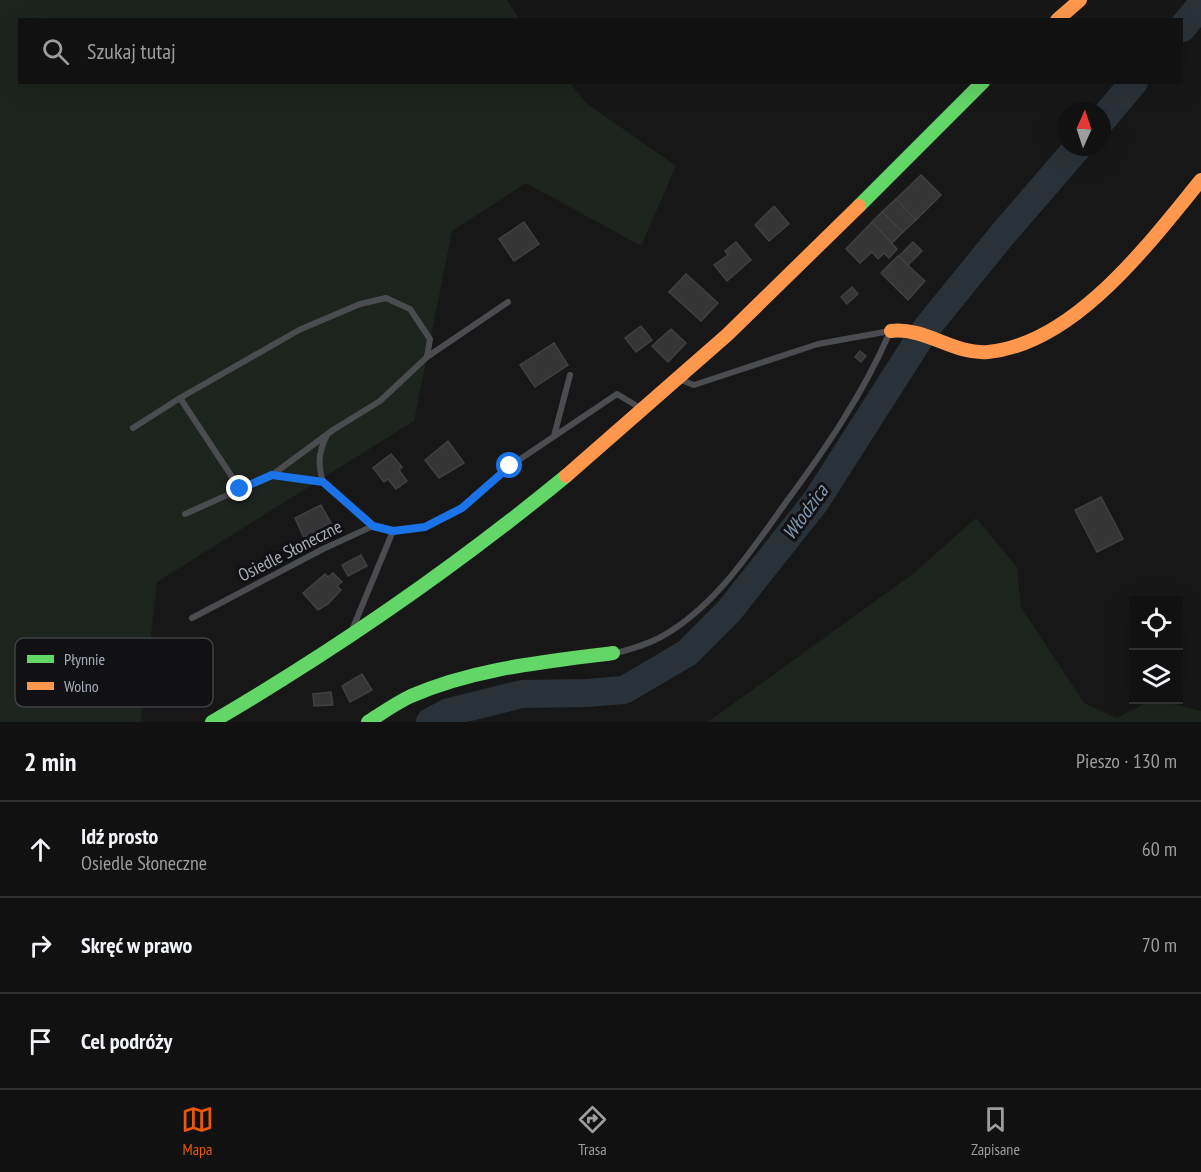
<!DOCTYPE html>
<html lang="pl">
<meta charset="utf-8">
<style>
:root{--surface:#111;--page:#1e1f1f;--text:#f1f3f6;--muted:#9c9d9f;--line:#303131;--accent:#ea580c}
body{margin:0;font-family:"PT Sans Narrow",sans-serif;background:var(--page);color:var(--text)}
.controls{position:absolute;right:18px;bottom:18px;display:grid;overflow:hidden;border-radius:0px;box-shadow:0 6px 24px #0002}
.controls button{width:54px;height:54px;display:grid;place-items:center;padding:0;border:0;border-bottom:2px solid var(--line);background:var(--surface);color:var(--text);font:30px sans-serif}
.compass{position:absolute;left:1057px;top:102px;width:54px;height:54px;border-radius:50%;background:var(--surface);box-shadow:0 6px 24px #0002;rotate:3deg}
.stop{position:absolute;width:18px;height:18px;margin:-14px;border:4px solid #1a73e8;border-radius:50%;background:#fff}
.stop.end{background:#1a73e8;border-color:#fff;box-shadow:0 2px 6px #0008}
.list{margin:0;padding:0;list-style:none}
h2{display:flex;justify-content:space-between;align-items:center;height:78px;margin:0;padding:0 24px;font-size:26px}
h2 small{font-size:20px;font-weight:400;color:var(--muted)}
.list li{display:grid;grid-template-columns:39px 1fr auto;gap:18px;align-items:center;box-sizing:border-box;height:96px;padding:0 24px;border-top:2px solid var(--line)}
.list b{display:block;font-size:22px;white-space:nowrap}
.list p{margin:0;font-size:20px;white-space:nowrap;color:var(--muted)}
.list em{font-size:20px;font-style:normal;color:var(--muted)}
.icon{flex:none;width:33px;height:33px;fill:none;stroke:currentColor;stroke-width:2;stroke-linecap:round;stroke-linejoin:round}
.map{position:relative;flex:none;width:1201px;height:722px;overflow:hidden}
.search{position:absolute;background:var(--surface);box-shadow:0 6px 24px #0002;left:18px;right:18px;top:18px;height:66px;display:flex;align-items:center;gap:15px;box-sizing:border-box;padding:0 21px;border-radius:0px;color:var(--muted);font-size:22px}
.sheet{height:366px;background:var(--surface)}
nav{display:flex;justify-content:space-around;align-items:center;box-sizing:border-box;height:84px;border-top:2px solid var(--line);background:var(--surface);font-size:16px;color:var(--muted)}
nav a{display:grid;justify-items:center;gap:3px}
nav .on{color:var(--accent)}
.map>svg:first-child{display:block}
.green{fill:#1d241e}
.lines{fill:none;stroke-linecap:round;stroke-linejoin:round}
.river{stroke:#2a3239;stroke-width:28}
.building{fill:#353536;stroke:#3f4043;stroke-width:1.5}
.lane{stroke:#4b4c50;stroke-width:6}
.fast{stroke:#63d668;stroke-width:14}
.slow{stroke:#ff974d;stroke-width:14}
.route{stroke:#1a73e8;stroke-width:8}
.labels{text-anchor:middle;stroke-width:6;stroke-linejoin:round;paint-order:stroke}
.street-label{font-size:18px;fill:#a8adb8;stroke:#111113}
.water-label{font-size:20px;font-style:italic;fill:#7f9bb3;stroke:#111113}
.key{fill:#111113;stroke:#3e4045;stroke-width:1.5}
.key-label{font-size:16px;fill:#a8adb8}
</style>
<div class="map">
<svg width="1201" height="722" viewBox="0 0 1201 722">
<rect width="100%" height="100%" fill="#171717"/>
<g class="green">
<path d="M0,0H507L519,19L20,20V82L570,83L586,103L676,166L641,246L526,183L452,231L414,421L157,582L141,722H0Z"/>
<path d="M976,518L1017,567L1021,607L1084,703L1117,718L1151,700H1157L1201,711V722H708L914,573Z"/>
</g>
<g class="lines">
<g class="river">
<path d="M1182,28L1201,5"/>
<path d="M1102,120L1134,82"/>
<path d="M430,722L449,712L522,694L586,693L624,690L687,653L729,611L816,501L925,330L1002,235L1078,147"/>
</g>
</g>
<g class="building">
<path d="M921,175L941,195L916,220L896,199Z"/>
<path d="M896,199L916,220L903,232L882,212Z"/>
<path d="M774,206L789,224L769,241L755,225Z"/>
<path d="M882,212L903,232L892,243L872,222Z"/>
<path d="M524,222L539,244L514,261L499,239Z"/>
<path d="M872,222L897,249L889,258L884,253L878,259L872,252L860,263L846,249Z"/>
<path d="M736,242L751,260L727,281L714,265L728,255L725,251Z"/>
<path d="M913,242L922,251L908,265L899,256Z"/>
<path d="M898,256L925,281L908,300L881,273Z"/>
<path d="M686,274L718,303L701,321L669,292Z"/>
<path d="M852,287L858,294L847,304L841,297Z"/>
<path d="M641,326L652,340L636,352L625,338Z"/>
<path d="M671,329L686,343L668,362L652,346Z"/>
<path d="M554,343L568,365L535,387L520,365Z"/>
<path d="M860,351L866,356L861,362L855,357Z"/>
<path d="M448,441L464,463L439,478L425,460Z"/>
<path d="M391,454L402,467L399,470L407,481L396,489L388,479L384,482L373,468Z"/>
<path d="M1101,497L1123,539L1097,552L1075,510Z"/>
<path d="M321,505L331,523L304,538L295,518Z"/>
<path d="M361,555L367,566L348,576L342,565Z"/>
<path d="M333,573L342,582L337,586L341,590L328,604L318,610L303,593L325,574L328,577Z"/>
<path d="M362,674L372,690L350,702L342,686Z"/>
<path d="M331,692L333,705L314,706L313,694Z"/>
</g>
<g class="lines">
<g class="lane">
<path d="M427,357L508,302"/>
<path d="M681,380L694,385L818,344L890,331"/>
<path d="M180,398L299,330L360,304L386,298L410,309L430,339L427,357L380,401L333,430L272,475"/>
<path d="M133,428L180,398L240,489"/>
<path d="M554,436L570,375"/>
<path d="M323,482C318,465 318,454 326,437"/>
<path d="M185,514L272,475L323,482L373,526"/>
<path d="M192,618L323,549L373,526L393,531L425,527L462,508L510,466L617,394L642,409"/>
<path d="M352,630L393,531"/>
<path d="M616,653C632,649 645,645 659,638C713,609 749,554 784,505C824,451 862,396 889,334"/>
</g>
<g class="fast">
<path d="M859,206L983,82"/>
<path d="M212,722C337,649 454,568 566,476"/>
<path d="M368,722C382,713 396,703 411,696C475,668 545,662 613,653"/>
</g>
<g class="slow">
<path d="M1057,20L1080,0"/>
<path d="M891,331C926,327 954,355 988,352C1075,344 1150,242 1201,180"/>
<path d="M566,476L727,335L859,206"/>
</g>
</g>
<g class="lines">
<path class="route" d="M240,489L272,475L323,482L373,526L393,531L425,527L462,508L510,466"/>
</g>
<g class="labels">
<g class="street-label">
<text transform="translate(290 551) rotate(-27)" y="6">Osiedle Słoneczne</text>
</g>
<g class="water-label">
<text transform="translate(805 512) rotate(-54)" y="7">Włodzica</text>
</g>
</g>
<rect x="15" y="638" width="198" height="69" rx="9" class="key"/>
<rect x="27" y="655" width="27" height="8" fill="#63d668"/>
<rect x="27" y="682" width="27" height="8" fill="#ff974d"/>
<g class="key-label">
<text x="64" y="665">Płynnie</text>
<text x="64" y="692">Wolno</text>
</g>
</svg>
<div class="controls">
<button><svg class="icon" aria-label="locate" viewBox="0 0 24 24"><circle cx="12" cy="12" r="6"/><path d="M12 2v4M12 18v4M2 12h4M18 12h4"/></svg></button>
<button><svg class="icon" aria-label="layers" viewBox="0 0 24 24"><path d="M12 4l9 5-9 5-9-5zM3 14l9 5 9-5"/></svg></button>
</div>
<svg class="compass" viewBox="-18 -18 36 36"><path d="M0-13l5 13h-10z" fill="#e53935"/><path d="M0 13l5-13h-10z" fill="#9c9d9f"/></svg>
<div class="stop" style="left:510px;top:466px"></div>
<div class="stop end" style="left:240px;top:489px"></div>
<div class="search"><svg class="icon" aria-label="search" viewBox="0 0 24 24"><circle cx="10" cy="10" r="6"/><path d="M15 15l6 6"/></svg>Szukaj tutaj</div>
</div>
<section class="sheet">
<h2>2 min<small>Pieszo · 130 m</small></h2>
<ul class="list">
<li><svg class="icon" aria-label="ahead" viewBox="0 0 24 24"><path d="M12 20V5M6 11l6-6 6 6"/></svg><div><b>Idź prosto</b><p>Osiedle Słoneczne</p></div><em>60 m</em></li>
<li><svg class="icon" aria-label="right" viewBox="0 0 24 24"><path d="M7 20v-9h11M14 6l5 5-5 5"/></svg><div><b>Skręć w prawo</b></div><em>70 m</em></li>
<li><svg class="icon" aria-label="arrive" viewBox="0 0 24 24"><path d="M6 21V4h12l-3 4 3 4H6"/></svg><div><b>Cel podróży</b></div></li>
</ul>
</section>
<nav>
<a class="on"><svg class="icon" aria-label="map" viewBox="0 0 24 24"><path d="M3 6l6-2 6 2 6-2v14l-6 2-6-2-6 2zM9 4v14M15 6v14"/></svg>Mapa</a>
<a><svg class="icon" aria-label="directions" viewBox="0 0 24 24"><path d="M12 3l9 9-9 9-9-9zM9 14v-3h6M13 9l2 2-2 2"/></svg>Trasa</a>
<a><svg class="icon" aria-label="saved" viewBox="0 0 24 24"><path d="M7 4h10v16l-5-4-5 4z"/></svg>Zapisane</a>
</nav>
